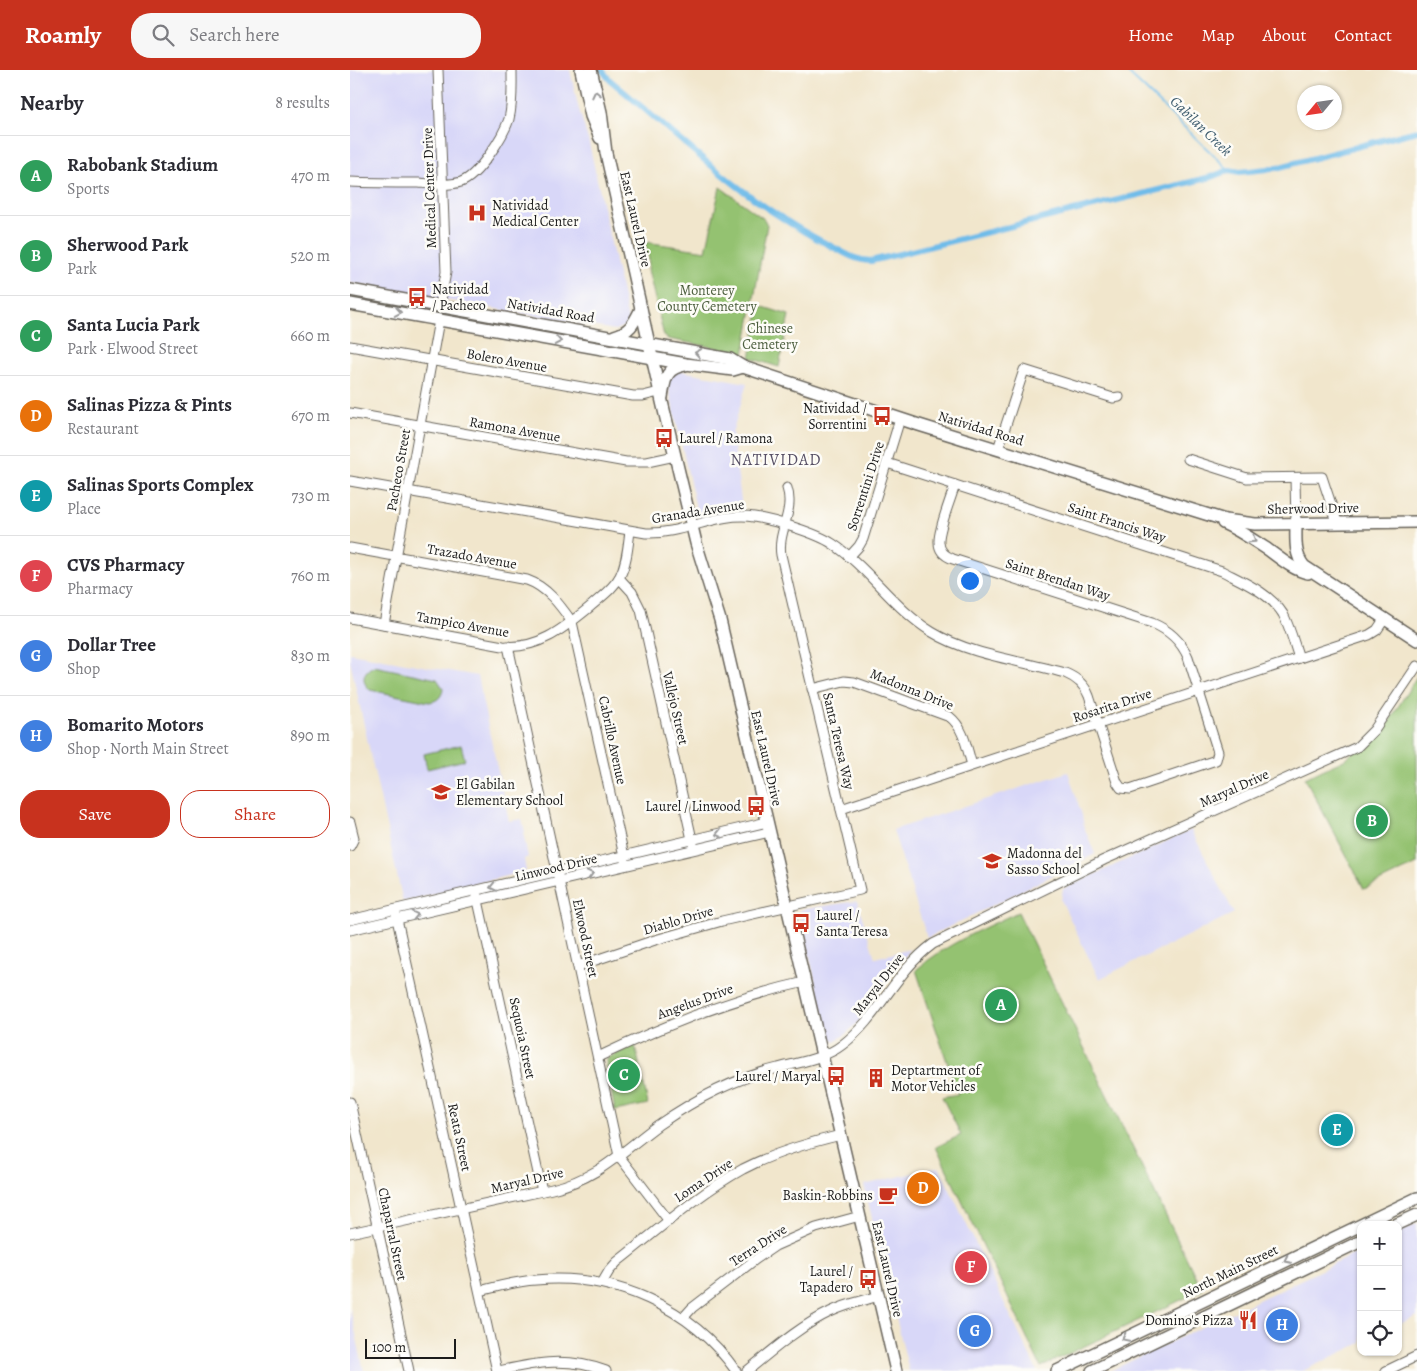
<!DOCTYPE html>
<meta charset="utf-8">
<style>
:root{--surface:#fff;--page:#f7f7f7;--text:#2b2b33;--muted:#7c7c81;--line:#e1e1e2;--accent:#c8321e}
body{margin:0;font-family:Alegreya,serif;background:var(--page);color:var(--text)}
.controls{position:absolute;right:15px;bottom:15px;display:grid;overflow:hidden;border-radius:10px;box-shadow:0 1px 4px #0004}
.controls button{width:45px;height:45px;display:grid;place-items:center;padding:0;border:0;border-bottom:1px solid var(--line);background:var(--surface);color:var(--text);font:25px sans-serif}
.compass{position:absolute;left:947px;top:15px;width:45px;height:45px;border-radius:50%;background:var(--surface);box-shadow:0 1px 4px #0004;rotate:241deg}
.scale{position:absolute;left:15px;bottom:12px;width:91px;box-sizing:border-box;padding-left:5px;border:2px solid #1c1c1c;border-top:0;font-size:14px;line-height:18px;white-space:nowrap;color:#1c1c1c;-webkit-text-stroke:4px #fdfcf7;paint-order:stroke}
.you{position:absolute;left:619px;top:510px;width:18px;height:18px;margin:-12px;border:4px solid #fff;border-radius:50%;background:#1a73e8;box-shadow:0 0 0 8px #1a73e833}
.badge{display:grid;place-items:center;width:32px;height:32px;border-radius:50%;background:var(--accent);color:#fff;font-size:16px;font-weight:700}
.pin{position:absolute;translate:-50% -50%;border:2px solid #fff;box-shadow:0 1px 5px #0006}
.list{margin:0;padding:0;list-style:none}
h2{display:flex;justify-content:space-between;align-items:center;height:65px;margin:0;padding:0 20px;font-size:21px}
h2 small{font-size:16px;font-weight:400;color:var(--muted)}
.list li{display:grid;grid-template-columns:32px 1fr auto;gap:15px;align-items:center;box-sizing:border-box;height:80px;padding:0 20px;border-top:1px solid var(--line)}
.list b{display:block;font-size:19px;white-space:nowrap}
.list p{margin:0;font-size:16px;white-space:nowrap;color:var(--muted)}
.list em{font-size:16px;font-style:normal;color:var(--muted)}
.actions{display:flex;gap:10px;padding:15px 20px}
.actions a{flex:1;padding:11px 0;border:1px solid var(--accent);border-radius:20px;text-align:center;font-size:18px;color:var(--accent)}
.actions .main{background:var(--accent);color:#fff}
.icon{flex:none;width:28px;height:28px;fill:none;stroke:currentColor;stroke-width:2;stroke-linecap:round;stroke-linejoin:round}
.map{position:relative;flex:none;width:1067px;height:1301px;overflow:hidden}
header{display:flex;align-items:center;gap:30px;box-sizing:border-box;height:70px;padding:0 25px;background:var(--accent);color:#fff}
header strong{font-size:24px}
nav{display:flex;gap:28px;margin-inline-start:auto;font-size:18px}
.search{width:350px;height:45px;background:var(--page);display:flex;align-items:center;gap:12px;box-sizing:border-box;padding:0 18px;border-radius:20px;color:var(--muted);font-size:19px}
main{display:flex}
aside{flex:1;background:var(--surface)}
.map>svg:first-child{display:block}
.built{fill:#d8d7f8}
.green{fill:#94c271;stroke:#586f46}
.lines{fill:none;stroke-linecap:round;stroke-linejoin:round}
.stream{stroke:#70bce9;stroke-width:2}
.canal{stroke:#70bce9;stroke-width:6}
.minor-casing{stroke:#67635a;stroke-width:11}
.major-casing{stroke:#67635a;stroke-width:14}
.minor{stroke:#fff;stroke-width:9}
.major{stroke:#fff;stroke-width:11}
.oneway{stroke:#999}
.labels{text-anchor:middle;stroke-width:5;stroke-linejoin:round;paint-order:stroke}
.street-label{font-size:14px;fill:#1c1c1c;stroke:#fdfcf7}
.poi-label{font-size:14px;fill:#1c1c1c;stroke:#fdfcf7;text-anchor:start}
.park-label{font-size:14px;fill:#4c5e3e;stroke:#fdfcf7}
.water-label{font-size:15px;font-style:italic;fill:#3e5c6e;stroke:#fdfcf7}
.quarter-label{font-size:16px;letter-spacing:1px;fill:#575065;stroke:#fdfcf7}
</style>
<header>
<strong>Roamly</strong>
<div class="search"><svg class="icon" aria-label="search" viewBox="0 0 24 24"><circle cx="10" cy="10" r="6"/><path d="M15 15l6 6"/></svg>Search here</div>
<nav><a>Home</a><a>Map</a><a>About</a><a>Contact</a></nav>
</header>
<main>
<aside>
<h2>Nearby<small>8 results</small></h2>
<ul class="list">
<li><span class="badge" style="background:#2e9e5b">A</span><div><b>Rabobank Stadium</b><p>Sports</p></div><em>470 m</em></li>
<li><span class="badge" style="background:#2e9e5b">B</span><div><b>Sherwood Park</b><p>Park</p></div><em>520 m</em></li>
<li><span class="badge" style="background:#2e9e5b">C</span><div><b>Santa Lucia Park</b><p>Park · Elwood Street</p></div><em>660 m</em></li>
<li><span class="badge" style="background:#e8710a">D</span><div><b>Salinas Pizza &amp; Pints</b><p>Restaurant</p></div><em>670 m</em></li>
<li><span class="badge" style="background:#0f9aa8">E</span><div><b>Salinas Sports Complex</b><p>Place</p></div><em>730 m</em></li>
<li><span class="badge" style="background:#e0444e">F</span><div><b>CVS Pharmacy</b><p>Pharmacy</p></div><em>760 m</em></li>
<li><span class="badge" style="background:#3f7fe0">G</span><div><b>Dollar Tree</b><p>Shop</p></div><em>830 m</em></li>
<li><span class="badge" style="background:#3f7fe0">H</span><div><b>Bomarito Motors</b><p>Shop · North Main Street</p></div><em>890 m</em></li>
</ul>
<div class="actions"><a class="main">Save</a><a>Share</a></div>
</aside>
<div class="map">
<svg width="1067" height="1301" viewBox="0 0 1067 1301">
<rect width="100%" height="100%" fill="#fdfcf7"/>
<filter id="ink" filterUnits="userSpaceOnUse"><feTurbulence type="fractalNoise" baseFrequency=".02" numOctaves="2"/><feDisplacementMap in="SourceGraphic" scale="10" xChannelSelector="R" yChannelSelector="G"/><feConvolveMatrix kernelMatrix="1 2 1 2 8 2 1 2 1" color-interpolation-filters="sRGB"/></filter>
<filter id="wash" filterUnits="userSpaceOnUse"><feTurbulence type="fractalNoise" baseFrequency=".0096" numOctaves="4" result="noise"/><feDisplacementMap in="SourceGraphic" scale="20" xChannelSelector="R" yChannelSelector="G"/><feGaussianBlur stdDeviation="1.12" result="paint"/><feColorMatrix in="noise" values="0 0 0 0 0 0 0 0 0 0 0 0 0 0 0 0 0 1.4 0 .05"/><feComposite in="paint" operator="in"/></filter>
<g filter="url(#wash)">
<rect width="100%" height="100%" fill="#f1e6cc"/>
<g class="built">
<path d="M0,0H220L228,36L239,73L278,250L276,255L265,260L0,213Z"/>
<path d="M314,298L397,313L382,363L393,445L349,451Z"/>
<path d="M0,583L127,606L159,751L172,749L175,762L173,763L178,787L174,789L176,801L53,832L0,591Z"/>
<path d="M718,702L732,745L734,757L745,784L577,868L543,760Z"/>
<path d="M841,760L884,843L749,909L711,830L713,819Z"/>
<path d="M507,831L525,888L561,879L536,910L514,946L496,964L485,971L478,967L449,840Z"/>
<path d="M589,1097L687,1301H559L514,1115Z"/>
<path d="M1067,1154V1246L1048,1255V1163Z"/>
<path d="M1011,1181V1273L953,1301H760Z"/>
<path d="M0,1238L14,1301H0Z"/>
</g>
<g class="green">
<path d="M370,117L414,149L417,155L394,284L391,285L367,278L318,269L314,266L298,200L299,190L295,172L356,181Z"/>
<path d="M410,236L439,245L429,297L400,288Z"/>
<path d="M24,596L87,609L93,618C92,627 88,631 79,632L20,620C11,612 12,601 24,596Z"/>
<path d="M1067,606V794L1014,819L955,708L994,690L1037,655Z"/>
<path d="M111,675L115,690L77,699L74,684Z"/>
<path d="M668,842L852,1220L691,1297L586,1077L611,1065L592,1027L608,1024L566,900C596,874 632,859 668,842Z"/>
<path d="M285,975L298,1034L265,1041L256,992L258,988Z"/>
</g>
<g class="lines">
<path class="stream" d="M775,0L879,100"/>
<path class="canal" d="M252,0L260,10C329,67 398,135 479,175C493,182 505,191 521,191L861,107L879,100L890,102L926,98L1067,61"/>
</g>
</g>
<g filter="url(#ink)">
<g class="lines">
<g class="minor-casing">
<g id="minor">
<path d="M88,0L96,202L90,235"/>
<path d="M0,112C23,113 46,113 69,113C82,114 98,116 111,112C128,106 153,67 159,49C163,33 162,17 162,0"/>
<path d="M0,276L283,326H293L309,322"/>
<path d="M0,343L276,392H297L325,386"/>
<path d="M648,379L674,300L763,328L769,327"/>
<path d="M838,389L897,408L972,407L987,452"/>
<path d="M537,393L872,501C893,512 920,523 933,544C940,557 944,574 949,588"/>
<path d="M945,408L946,454"/>
<path d="M0,411L296,463C332,465 368,441 404,447C423,450 467,463 483,474C519,498 544,539 582,562C619,585 673,591 715,603C727,608 735,615 739,626L767,712L771,718L780,719L866,690L868,682L838,587C831,571 819,560 802,553L603,489C595,486 589,481 589,472C588,460 601,428 605,415"/>
<path d="M0,478L177,510C197,517 210,535 222,552L276,795"/>
<path d="M499,487L509,476L513,469L550,349"/>
<path d="M269,508L282,522L291,540L343,774"/>
<path d="M0,548L153,576C189,580 215,557 241,536C251,527 264,518 270,506C277,492 278,476 280,461"/>
<path d="M34,554L89,250"/>
<path d="M158,576L269,1086L319,1151"/>
<path d="M462,619L494,611L504,612L600,647C614,658 617,679 622,695"/>
<path d="M491,739L1019,565L1027,560L1035,548"/>
<path d="M0,752L4,768L0,776"/>
<path d="M127,826L192,1121"/>
<path d="M45,840L147,1301"/>
<path d="M0,850L417,752"/>
<path d="M0,860L419,762"/>
<path d="M228,896L305,870L372,851L510,820L431,485C427,462 445,441 437,418"/>
<path d="M248,987C315,955 382,928 455,912"/>
<path d="M0,1032L59,1301"/>
<path d="M0,1163L202,1119C249,1108 271,1082 308,1055C327,1042 346,1030 367,1020C386,1011 407,1003 428,998C449,992 474,989 492,975C529,947 544,903 583,874L754,790L1007,677L1024,660L1067,596"/>
<path d="M252,1213L259,1201L267,1192C308,1160 348,1124 393,1099C424,1083 457,1073 491,1065"/>
<path d="M130,1221C149,1216 167,1211 186,1210C264,1203 341,1237 386,1301"/>
<path d="M333,1248L342,1238L406,1189L425,1176L466,1158L510,1146"/>
<path d="M149,1301C188,1292 218,1287 256,1301"/>
<path d="M397,1301C423,1280 450,1256 480,1242C496,1234 512,1231 529,1226"/>
<path d="M1036,1301L1067,1286"/>
</g>
</g>
<g class="major-casing">
<g id="major">
<path d="M231,0L241,46L250,68"/>
<path d="M241,0L251,42L256,83L313,336L346,473L370,550L546,1301"/>
<path d="M0,220L380,289L393,297L569,355L875,450L905,454L1067,452"/>
<path d="M0,234L336,294L383,300L393,297"/>
<path d="M264,266C280,262 284,253 291,239"/>
<path d="M312,327C315,310 315,298 335,295"/>
<path d="M873,453C889,460 903,470 917,479C930,488 943,500 958,503"/>
<path d="M946,454C946,468 944,484 954,496L1067,570"/>
<path d="M1045,1155L1067,1145"/>
<path d="M707,1301L1067,1128"/>
<path d="M742,1301L1011,1171"/>
</g>
</g>
<use href="#minor" class="minor"/>
<use href="#major" class="major"/>
</g>
<defs><path id="oneway-chevron" d="M-2-3.5L2.5 0L-2 3.5" fill="none" stroke-width="1.6" stroke-linecap="round" stroke-linejoin="round" transform="scale(1.25)"/></defs>
<g class="oneway">
<use href="#oneway-chevron" transform="translate(246 24) rotate(-103)"/>
<use href="#oneway-chevron" transform="translate(48 242) rotate(10)"/>
<use href="#oneway-chevron" transform="translate(208 271) rotate(10)"/>
<use href="#oneway-chevron" transform="translate(348 283) rotate(-171)"/>
<use href="#oneway-chevron" transform="translate(903 470) rotate(33)"/>
<use href="#oneway-chevron" transform="translate(369 764) rotate(167)"/>
<use href="#oneway-chevron" transform="translate(240 804) rotate(-14)"/>
<use href="#oneway-chevron" transform="translate(143 817) rotate(167)"/>
<use href="#oneway-chevron" transform="translate(65 845) rotate(-13)"/>
<use href="#oneway-chevron" transform="translate(937 1190) rotate(154)"/>
<use href="#oneway-chevron" transform="translate(775 1268) rotate(154)"/>
</g>
</g>
<defs>
<g id="hospital-bare" transform="scale(1.5)"><path d="M-5-5h3v3.5h4V-5h3V5h-3V1.5h-4V5h-3Z" fill="#c8321e" stroke="#fdfcf7" stroke-width="2.5" paint-order="stroke"/></g>
<g id="bus-bare" transform="scale(1.5)"><path d="M-5-6H5V4H4V6H2V4H-2V6H-4V4H-5ZM-3.5-4V0h7V-4ZM-3.5 1.2v1.5H-2V1.2ZM2 1.2v1.5H3.5V1.2Z" fill="#c8321e" stroke="#fdfcf7" stroke-width="2.5" paint-order="stroke"/></g>
<g id="school-bare" transform="scale(1.5)"><path d="M0-5L7-2L0 1L-7-2ZM-4 1L0 2.5L4 1V4Q0 6-4 4Z" fill="#c8321e" stroke="#fdfcf7" stroke-width="2.5" paint-order="stroke"/></g>
<g id="building-bare" transform="scale(1.5)"><path d="M-4-6H4V6H1V3H-1V6H-4ZM-2.5-4.3h1.7v1.8h-1.7ZM.8-4.3h1.7v1.8H.8ZM-2.5-1h1.7V.8h-1.7ZM.8-1h1.7V.8H.8Z" fill="#c8321e" stroke="#fdfcf7" stroke-width="2.5" paint-order="stroke"/></g>
<g id="cafe-bare" transform="scale(1.5)"><path d="M-5.5-4.5H6V0H3Q3 3.5 0 3.5H-2.5Q-5.5 3.5-5.5 0ZM3-3.2v2h1.7v-2ZM-6 4.5H4V6H-6Z" fill="#c8321e" stroke="#fdfcf7" stroke-width="2.5" paint-order="stroke"/></g>
<g id="restaurant-bare" transform="scale(1.5)"><path d="M-5-6h1v4h1v-4h1v4h1v-4h1v5L-1.5 .5V6h-2V.5L-5-1ZM5-6V6H3V1.5H1.5Q1.5-4 5-6Z" fill="#c8321e" stroke="#fdfcf7" stroke-width="2.5" paint-order="stroke"/></g>
</defs>
<g fill-rule="evenodd">
<use href="#hospital-bare" x="127" y="143"/>
<use href="#bus-bare" x="67" y="227"/>
<use href="#bus-bare" x="532" y="346"/>
<use href="#bus-bare" x="314" y="368"/>
<use href="#school-bare" x="91" y="722"/>
<use href="#bus-bare" x="406" y="736"/>
<use href="#school-bare" x="642" y="791"/>
<use href="#bus-bare" x="451" y="853"/>
<use href="#bus-bare" x="486" y="1006"/>
<use href="#building-bare" x="526" y="1008"/>
<use href="#cafe-bare" x="538" y="1125"/>
<use href="#bus-bare" x="518" y="1209"/>
<use href="#restaurant-bare" x="898" y="1250"/>
</g>
<g class="labels">
<g class="street-label">
<text transform="translate(79 118) rotate(-92)" y="5">Medical Center Drive</text>
<text transform="translate(286 149) rotate(77)" y="5">East Laurel Drive</text>
<text transform="translate(201 240) rotate(10)" y="5">Natividad Road</text>
<text transform="translate(157 290) rotate(10)" y="5">Bolero Avenue</text>
<text transform="translate(631 358) rotate(17)" y="5">Natividad Road</text>
<text transform="translate(165 359) rotate(10)" y="5">Ramona Avenue</text>
<text transform="translate(48 400) rotate(-80)" y="5">Pacheco Street</text>
<text transform="translate(515 416) rotate(-72)" y="5">Sorrentini Drive</text>
<text transform="translate(963 438) rotate(-1)" y="5">Sherwood Drive</text>
<text transform="translate(348 441) rotate(-9)" y="5">Granada Avenue</text>
<text transform="translate(767 452) rotate(18)" y="5">Saint Francis Way</text>
<text transform="translate(122 486) rotate(10)" y="5">Trazado Avenue</text>
<text transform="translate(708 509) rotate(18)" y="5">Saint Brendan Way</text>
<text transform="translate(113 554) rotate(10)" y="5">Tampico Avenue</text>
<text transform="translate(562 619) rotate(22)" y="5">Madonna Drive</text>
<text transform="translate(762 635) rotate(-18)" y="5">Rosarita Drive</text>
<text transform="translate(326 638) rotate(77)" y="5">Vallejo Street</text>
<text transform="translate(263 670) rotate(78)" y="5">Cabrillo Avenue</text>
<text transform="translate(489 671) rotate(77)" y="5">Santa Teresa Way</text>
<text transform="translate(417 688) rotate(77)" y="5">East Laurel Drive</text>
<text transform="translate(884 718) rotate(-24)" y="5">Maryal Drive</text>
<text transform="translate(206 797) rotate(-13)" y="5">Linwood Drive</text>
<text transform="translate(328 850) rotate(-16)" y="5">Diablo Drive</text>
<text transform="translate(236 868) rotate(78)" y="5">Elwood Street</text>
<text transform="translate(528 914) rotate(-52)" y="5">Maryal Drive</text>
<text transform="translate(345 931) rotate(-20)" y="5">Angelus Drive</text>
<text transform="translate(173 968) rotate(78)" y="5">Sequoia Street</text>
<text transform="translate(110 1067) rotate(78)" y="5">Reata Street</text>
<text transform="translate(177 1110) rotate(-13)" y="5">Maryal Drive</text>
<text transform="translate(353 1110) rotate(-34)" y="5">Loma Drive</text>
<text transform="translate(43 1164) rotate(78)" y="5">Chaparral Street</text>
<text transform="translate(408 1175) rotate(-33)" y="5">Terra Drive</text>
<text transform="translate(538 1199) rotate(77)" y="5">East Laurel Drive</text>
<text transform="translate(880 1201) rotate(-26)" y="5">North Main Street</text>
</g>
<g class="poi-label">
<text x="142" y="140">Natividad<tspan x="142" dy="16">Medical Center</tspan></text>
<text x="82" y="224">Natividad<tspan x="82" dy="16">/ Pacheco</tspan></text>
<text x="517" y="343" text-anchor="end">Natividad /<tspan x="517" dy="16">Sorrentini</tspan></text>
<text x="329" y="373">Laurel / Ramona</text>
<text x="106" y="719">El Gabilan<tspan x="106" dy="16">Elementary School</tspan></text>
<text x="391" y="741" text-anchor="end">Laurel / Linwood</text>
<text x="657" y="788">Madonna del<tspan x="657" dy="16">Sasso School</tspan></text>
<text x="466" y="850">Laurel /<tspan x="466" dy="16">Santa Teresa</tspan></text>
<text x="541" y="1005">Deptartment of<tspan x="541" dy="16">Motor Vehicles</tspan></text>
<text x="471" y="1011" text-anchor="end">Laurel / Maryal</text>
<text x="523" y="1130" text-anchor="end">Baskin-Robbins</text>
<text x="503" y="1206" text-anchor="end">Laurel /<tspan x="503" dy="16">Tapadero</tspan></text>
<text x="883" y="1255" text-anchor="end">Domino's Pizza</text>
</g>
<g class="park-label">
<text x="357" y="225">Monterey<tspan x="357" dy="16">County Cemetery</tspan></text>
<text x="420" y="263">Chinese<tspan x="420" dy="16">Cemetery</tspan></text>
</g>
<g class="water-label">
<text transform="translate(851 56) rotate(44)" y="5">Gabilan Creek</text>
</g>
<g class="quarter-label">
<text x="426" y="395">NATIVIDAD</text>
</g>
</g>
</svg>
<div class="controls">
<button>+</button>
<button>−</button>
<button><svg class="icon" aria-label="locate" viewBox="0 0 24 24"><circle cx="12" cy="12" r="6"/><path d="M12 2v4M12 18v4M2 12h4M18 12h4"/></svg></button>
</div>
<svg class="compass" viewBox="-18 -18 36 36"><path d="M0-13l5 13h-10z" fill="#e53935"/><path d="M0 13l5-13h-10z" fill="#7c7c81"/></svg>
<div class="scale">100 m</div>
<div class="you"></div>
<div class="pin badge" style="left:651px;top:935px;background:#2e9e5b">A</div>
<div class="pin badge" style="left:1022px;top:751px;background:#2e9e5b">B</div>
<div class="pin badge" style="left:274px;top:1005px;background:#2e9e5b">C</div>
<div class="pin badge" style="left:573px;top:1118px;background:#e8710a">D</div>
<div class="pin badge" style="left:987px;top:1060px;background:#0f9aa8">E</div>
<div class="pin badge" style="left:621px;top:1197px;background:#e0444e">F</div>
<div class="pin badge" style="left:625px;top:1261px;background:#3f7fe0">G</div>
<div class="pin badge" style="left:932px;top:1255px;background:#3f7fe0">H</div>
</div>
</main>
